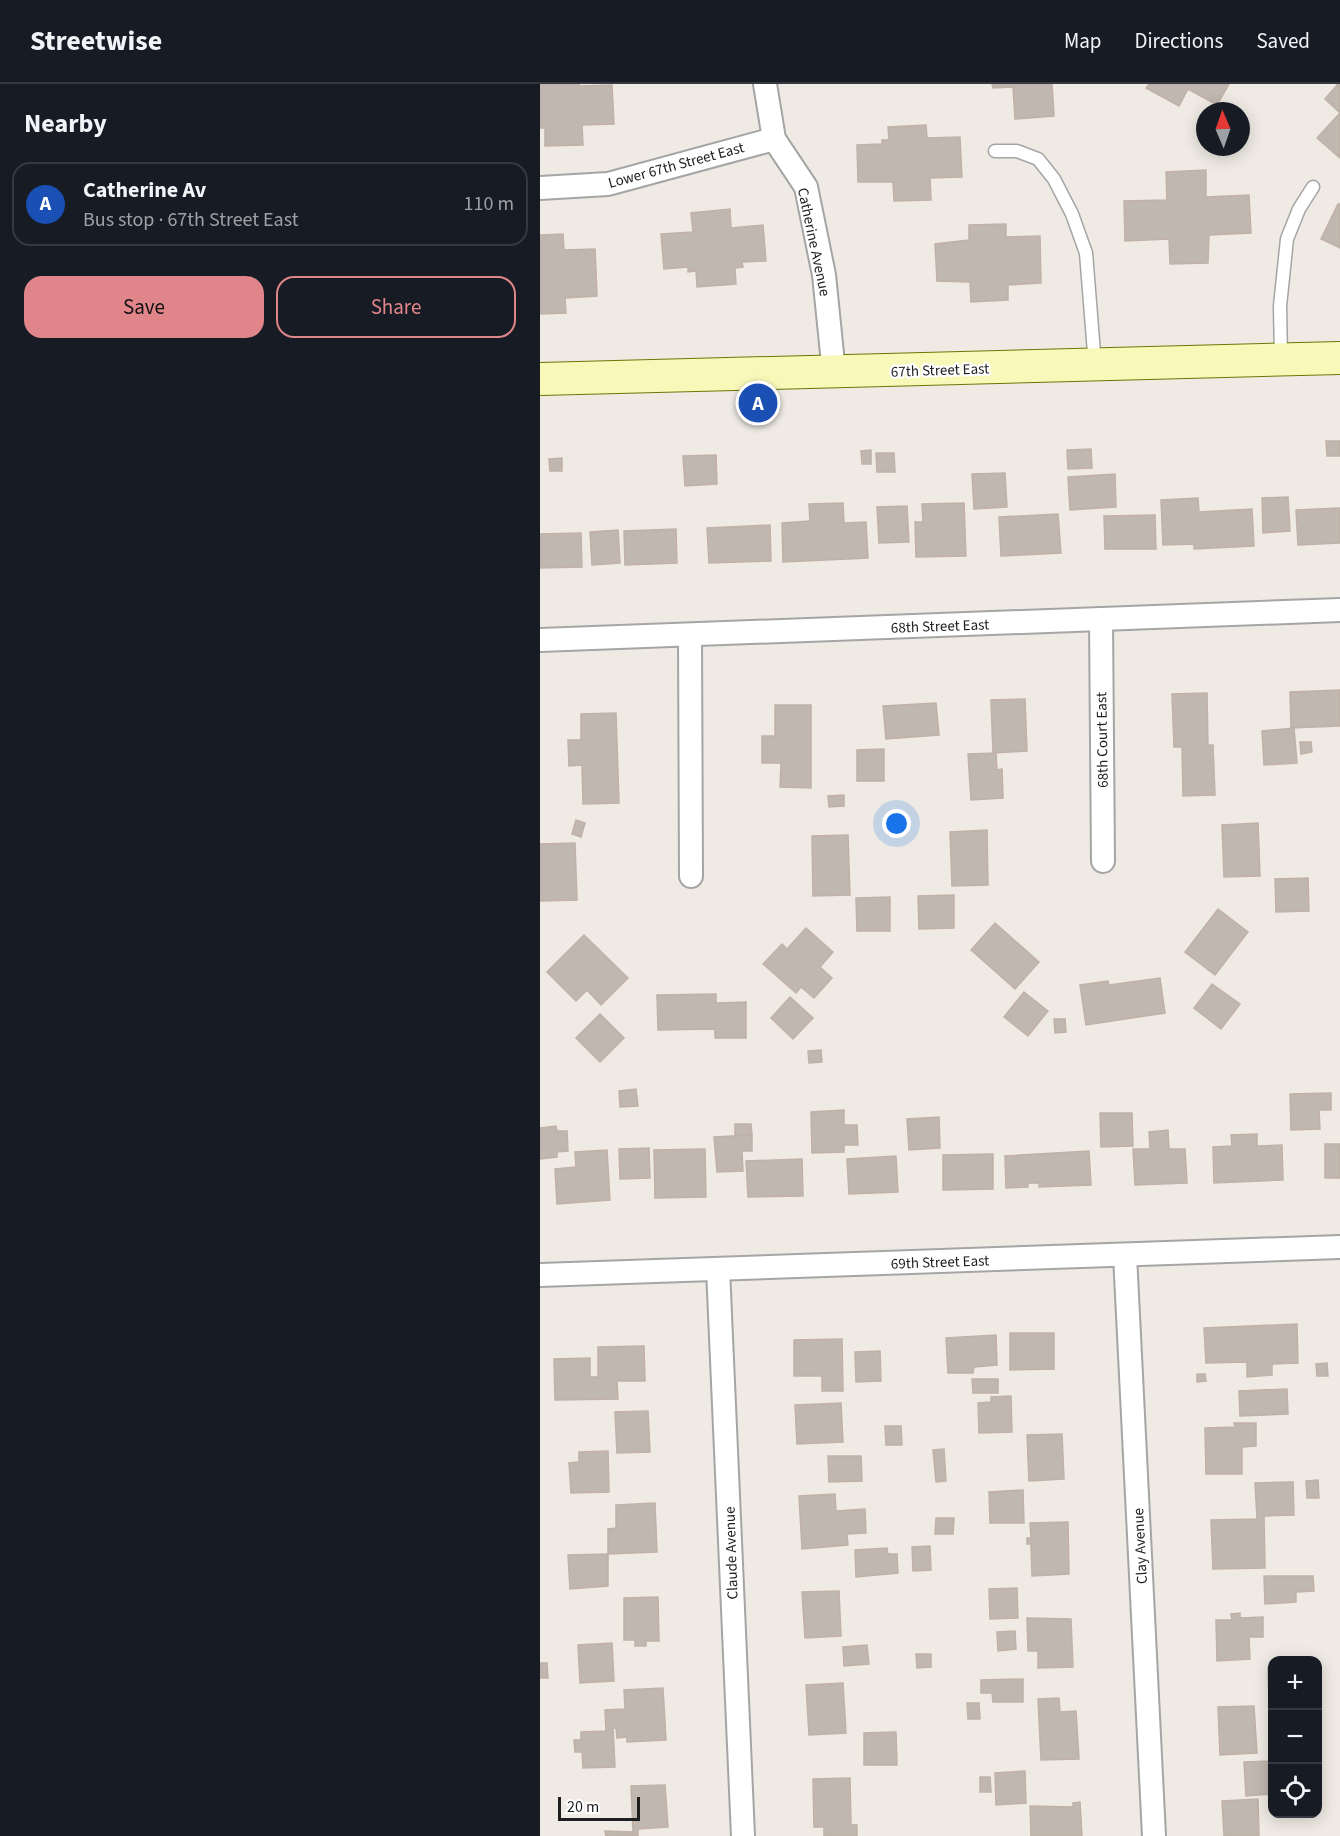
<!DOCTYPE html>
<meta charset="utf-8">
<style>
:root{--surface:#171b24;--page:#242831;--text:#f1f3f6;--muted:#9ea1a6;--line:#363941;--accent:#e0868a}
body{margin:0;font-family:"Source Sans 3",sans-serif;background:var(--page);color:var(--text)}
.controls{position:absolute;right:18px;bottom:18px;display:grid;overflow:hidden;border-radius:12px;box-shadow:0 3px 15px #0003}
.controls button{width:54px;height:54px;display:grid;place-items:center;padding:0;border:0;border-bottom:2px solid var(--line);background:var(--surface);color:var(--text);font:30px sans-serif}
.compass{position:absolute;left:656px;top:18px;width:54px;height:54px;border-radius:50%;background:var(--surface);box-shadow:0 3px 15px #0003;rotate:358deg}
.scale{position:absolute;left:18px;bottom:15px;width:82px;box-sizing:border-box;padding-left:6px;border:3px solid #1e1e1e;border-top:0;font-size:16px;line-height:21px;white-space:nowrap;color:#1e1e1e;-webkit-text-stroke:4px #fff;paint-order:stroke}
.you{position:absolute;left:357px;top:740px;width:21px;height:21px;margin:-15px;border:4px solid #fff;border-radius:50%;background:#1a73e8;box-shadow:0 0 0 9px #1a73e833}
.badge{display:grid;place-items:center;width:39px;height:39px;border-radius:50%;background:var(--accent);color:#fff;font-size:20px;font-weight:700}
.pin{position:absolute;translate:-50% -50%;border:3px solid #fff;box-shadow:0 2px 6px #0006}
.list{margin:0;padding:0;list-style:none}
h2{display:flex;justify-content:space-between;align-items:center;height:78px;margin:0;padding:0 24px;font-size:26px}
h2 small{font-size:20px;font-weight:400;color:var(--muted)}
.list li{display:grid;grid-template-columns:39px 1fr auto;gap:18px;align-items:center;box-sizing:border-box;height:84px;margin:0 12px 12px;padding:0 12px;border:2px solid var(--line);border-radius:18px}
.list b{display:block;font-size:22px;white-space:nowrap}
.list p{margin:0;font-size:20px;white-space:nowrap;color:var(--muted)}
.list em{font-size:20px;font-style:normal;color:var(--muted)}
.actions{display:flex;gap:12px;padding:18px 24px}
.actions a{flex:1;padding:14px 0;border:2px solid var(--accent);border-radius:18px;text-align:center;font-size:21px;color:var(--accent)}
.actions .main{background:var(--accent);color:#111}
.icon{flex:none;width:33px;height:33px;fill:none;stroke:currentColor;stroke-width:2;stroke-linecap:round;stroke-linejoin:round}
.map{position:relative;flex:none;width:800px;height:1752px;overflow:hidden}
header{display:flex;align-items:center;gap:36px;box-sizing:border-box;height:84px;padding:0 30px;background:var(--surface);border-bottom:2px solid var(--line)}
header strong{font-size:28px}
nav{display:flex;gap:33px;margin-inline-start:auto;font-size:21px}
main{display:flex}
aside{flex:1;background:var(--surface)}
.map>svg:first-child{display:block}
.building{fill:#c0b7b0;stroke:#c1b1a6;stroke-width:1.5}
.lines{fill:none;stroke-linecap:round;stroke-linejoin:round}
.lane-casing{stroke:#a5a5a5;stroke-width:15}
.street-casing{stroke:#a5a5a5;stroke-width:26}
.secondary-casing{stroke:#6c7605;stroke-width:34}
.lane{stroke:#fff;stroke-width:12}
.street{stroke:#fff;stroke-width:22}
.secondary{stroke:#f8f9b8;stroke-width:32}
.labels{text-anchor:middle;stroke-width:4.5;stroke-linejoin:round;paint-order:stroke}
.street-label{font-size:15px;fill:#1e1e1e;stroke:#fff}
</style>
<header>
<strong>Streetwise</strong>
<nav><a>Map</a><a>Directions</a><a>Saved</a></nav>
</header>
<main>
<aside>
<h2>Nearby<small></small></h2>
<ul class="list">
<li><span class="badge" style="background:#1a4fb4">A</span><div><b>Catherine Av</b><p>Bus stop · 67th Street East</p></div><em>110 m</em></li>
</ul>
<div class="actions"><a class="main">Save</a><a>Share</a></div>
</aside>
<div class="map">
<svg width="800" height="1752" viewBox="0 0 800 1752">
<rect width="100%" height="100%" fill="#efebe4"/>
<g class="building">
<path d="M2,0H39V2L72,1L74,40L42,41L43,61L5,62V44H0V1Z"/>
<path d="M452,0H512L514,32L475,35L473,3L453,4Z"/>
<path d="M609,0H689L677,21L648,5L639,22L606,4Z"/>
<path d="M798,0H800V74L777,54L800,29L785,15Z"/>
<path d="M386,41L387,54L420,53L422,93L390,94L391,116L354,117L353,98H318L317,61L342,60V56H349L348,43Z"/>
<path d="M666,86V113L709,111L711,149L669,151L668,179L630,180L629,155L585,157L584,117L627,116L626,88Z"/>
<path d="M798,120H800V164L781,155Z"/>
<path d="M190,125L191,144L223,141L226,177L202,178L203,183L195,184L196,200L157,203L156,187L148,188V183L124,185L121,150L153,148L151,129Z"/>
<path d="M466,140V153L500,152L501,199L468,201V216L431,218L430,198L397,197L395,160L429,156V141Z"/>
<path d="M23,150L24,166L55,165L57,212L25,214L26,229L0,230V151Z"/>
<path d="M786,357H800V372H787Z"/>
<path d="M551,365L552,384L528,385L527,366Z"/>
<path d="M331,366V380H322L321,367Z"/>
<path d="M336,369H354L355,388H337Z"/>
<path d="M176,371L177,400L145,402L143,372Z"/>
<path d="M22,374V387H10L9,375Z"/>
<path d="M465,389L467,423L434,425L432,390Z"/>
<path d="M575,390L576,423L530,426L528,393Z"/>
<path d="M748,413L750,447L723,449L722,414Z"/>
<path d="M658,414L659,428L712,425L714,462L654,465V460L623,461L621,416Z"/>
<path d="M303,419L304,439L326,438L328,474L243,478L242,439L270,437L269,420Z"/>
<path d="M424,419L426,472L376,473L375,438H383L382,420Z"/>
<path d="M367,422L369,458L339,459L337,423Z"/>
<path d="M800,424V459L758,461L756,426Z"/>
<path d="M518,430L521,469L461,472L459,433Z"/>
<path d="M615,431L616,465H565L564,432Z"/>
<path d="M230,441L231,477L169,479L167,444Z"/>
<path d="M136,445L137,479L85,481L84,447Z"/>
<path d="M78,446L80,479L52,481L50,448Z"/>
<path d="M41,449L42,483L0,484V450Z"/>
<path d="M800,606V642L751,644L750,608Z"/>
<path d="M667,609L668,661H673L675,711L643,712L642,663H634L632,610Z"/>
<path d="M485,615L487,667L453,669L451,616Z"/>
<path d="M396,619L399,651L346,655L343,622Z"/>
<path d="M235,621H271V704L240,703L241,679H222V652H235Z"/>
<path d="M76,629L79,719L43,720L42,681L29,682L28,656H41V630Z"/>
<path d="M754,644L757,679L724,681L722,647Z"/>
<path d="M760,658H771L772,668L761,670Z"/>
<path d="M344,665V697H317V666Z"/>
<path d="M456,669L457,686L462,685L463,714L431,716L428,670Z"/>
<path d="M304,711V722L289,723L288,712Z"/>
<path d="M36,736L45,739L41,753L32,750Z"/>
<path d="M718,739L720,792L684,793L682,741Z"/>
<path d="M447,746L448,801L412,802L410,748Z"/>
<path d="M308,751L310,811L273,812L272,752Z"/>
<path d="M35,759L37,816L0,817V760Z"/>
<path d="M768,794L769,827L736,828L735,795Z"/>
<path d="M414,811V844L379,845L378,812Z"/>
<path d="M350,813V847H317L316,814Z"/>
<path d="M678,825L708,848L675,891L645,868Z"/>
<path d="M455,839L499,878L475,905L431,866Z"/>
<path d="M266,844L293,868L280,883L292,894L274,914L261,903L256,909L223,880L242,860L247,865Z"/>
<path d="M44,851L88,894L61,921L47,906L36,917L7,888Z"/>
<path d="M620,894L625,929L546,941L540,901L568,897L569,901Z"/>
<path d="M672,900L700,920L681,945L654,924Z"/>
<path d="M484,908L508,927L488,952L464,933Z"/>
<path d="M176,910V919L206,918V954H175V945L118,946L117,911Z"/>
<path d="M250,913L273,934L253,955L231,934Z"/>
<path d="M60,930L84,954L60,978L36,954Z"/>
<path d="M514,935H525L526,948L515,949Z"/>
<path d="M281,966L282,978L269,979L268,967Z"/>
<path d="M96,1005L98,1022L80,1023L79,1007Z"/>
<path d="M791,1009V1026H779L780,1045L751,1046L750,1010Z"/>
<path d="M304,1026V1041H317L318,1061H304V1068L272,1069L271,1028Z"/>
<path d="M560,1029H592L593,1062L561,1063Z"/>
<path d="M399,1033L400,1064L369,1066L367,1035Z"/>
<path d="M195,1040H211L212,1051L195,1052Z"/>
<path d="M16,1042L17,1047H27L28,1067L17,1068V1073L0,1075V1044Z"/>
<path d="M628,1046L629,1065H645L647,1099L595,1101L593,1065H610L609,1048Z"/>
<path d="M717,1050V1062L742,1061L743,1096L674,1099L673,1063L692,1062L691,1051Z"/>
<path d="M212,1051V1067H202L203,1087L177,1088L174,1053Z"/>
<rect x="785" y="1060" width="15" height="34"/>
<path d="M109,1064L110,1094L80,1095L79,1065Z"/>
<path d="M165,1065L166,1113L115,1114L114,1066Z"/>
<path d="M67,1066L70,1116L17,1120L15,1085L36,1083L35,1068Z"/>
<path d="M549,1067L551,1101L499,1103V1099H488V1103L466,1104L465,1072Z"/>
<path d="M453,1070V1105L403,1106V1071Z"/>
<path d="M356,1072L358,1108L309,1110L307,1075Z"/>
<path d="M262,1075L263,1112L208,1113L206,1077Z"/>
<path d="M757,1240L758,1279L732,1280V1291L707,1293V1278L666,1279L664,1244Z"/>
<path d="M470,1249H514V1285L470,1286Z"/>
<path d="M456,1251L457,1281L434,1283L433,1289H408L406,1254Z"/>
<path d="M302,1255L303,1307H282V1292H254V1256Z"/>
<path d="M104,1262L105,1297H77L78,1315L15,1316L14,1275L50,1274V1293H58V1263Z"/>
<path d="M340,1267L341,1297L316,1298L315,1268Z"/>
<path d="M787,1279L788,1292H777L776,1280Z"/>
<path d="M657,1290H665L666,1297L657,1298Z"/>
<path d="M432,1295H458V1309H433Z"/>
<path d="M747,1305L748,1330L700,1332L699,1307Z"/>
<path d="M471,1312L472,1348L439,1349L438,1319L451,1318V1313Z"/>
<path d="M301,1319L303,1358L257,1360L255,1321Z"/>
<path d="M108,1327L110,1368L77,1369L75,1328Z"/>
<path d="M694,1339H716V1362L702,1363V1390H666L665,1344L695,1343Z"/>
<path d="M345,1342H361L362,1361H346Z"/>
<path d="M522,1350L524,1395L489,1397L487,1351Z"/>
<path d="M404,1365L406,1397L396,1398L393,1366Z"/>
<path d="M68,1367L69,1408L31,1409L29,1379L39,1378V1368Z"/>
<path d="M288,1372H321L322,1397L289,1398Z"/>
<path d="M778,1396L779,1414H767L766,1397Z"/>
<path d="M753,1398L754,1431L724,1432L725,1484L673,1485L671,1436L717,1435L715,1399Z"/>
<path d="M483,1406L484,1439H450L449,1408Z"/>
<path d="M295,1410L296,1427L325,1425L326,1449L307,1450L308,1461L262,1465L259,1412Z"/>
<path d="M115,1419L117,1468L68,1470V1445L76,1444V1421Z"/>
<path d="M396,1434H414L413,1450H395Z"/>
<path d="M528,1438L529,1490L492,1492L491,1460H487V1454H491L490,1439Z"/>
<path d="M390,1462L391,1486L373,1487L372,1463Z"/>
<path d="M347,1464L348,1470H357L358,1489L316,1493L315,1466Z"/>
<path d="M68,1470V1502L30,1505L28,1471Z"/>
<path d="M724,1492H773L774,1507L756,1508V1518L725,1520Z"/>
<path d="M477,1504L478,1534L450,1535L449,1505Z"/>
<path d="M299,1507L301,1552L265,1554L262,1508Z"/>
<path d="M118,1513L119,1557H106V1562H95V1556H84V1514Z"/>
<path d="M700,1529V1534L723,1533V1553H709L710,1575L677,1577L676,1536H692L691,1530Z"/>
<path d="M487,1534L531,1535L533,1583L498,1584V1567H488Z"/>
<path d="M475,1547L476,1565L458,1567L457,1548Z"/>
<path d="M72,1559L74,1597L40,1599L38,1561Z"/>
<path d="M327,1561L329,1580L304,1582L303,1563Z"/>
<path d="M376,1570H391V1583L377,1584Z"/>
<path d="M0,1579H7L8,1594H0Z"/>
<path d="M728,1584H732V1617L729,1618Z"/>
<path d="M483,1595V1618H453L452,1609H441V1596Z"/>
<path d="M303,1599L306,1649L269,1651L266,1601Z"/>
<path d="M123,1604L126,1656L87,1658V1653L77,1654L76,1644H73L75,1683L43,1684L42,1668H35L34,1656H41V1648L66,1647L65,1626L85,1625L84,1606Z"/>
<path d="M519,1614L520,1628L536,1627L539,1675L501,1676L498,1615Z"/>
<path d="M427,1619H439L440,1635H428Z"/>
<path d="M714,1622L717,1669L680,1671L678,1623Z"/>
<path d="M356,1648L357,1681H324V1649Z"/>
<path d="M732,1677V1710L706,1712L704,1678Z"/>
<path d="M485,1687L486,1719L456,1721L455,1689Z"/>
<path d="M440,1693H450L451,1708H440Z"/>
<path d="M310,1694L311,1741H317V1752H284V1743H274L273,1695Z"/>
<path d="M125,1701L128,1743L98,1745V1752H66L65,1747L93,1748L91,1702Z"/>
<path d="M718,1715L719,1752H684L682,1717Z"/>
<path d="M540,1718L542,1752H491L490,1722L533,1723V1719Z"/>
</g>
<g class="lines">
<g class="lane-casing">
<g id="lane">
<path d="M455,67H477L498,75L514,95L532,130L546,169L555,281"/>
<path d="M741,275L740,222L747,155L759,125L773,103"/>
</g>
</g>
<g class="street-casing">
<g id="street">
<path d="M225,0L234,55L266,103L284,191L294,289"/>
<path d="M0,104L68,100L234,55"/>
<path d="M561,535L563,777"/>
<path d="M150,552L151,792"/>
<path d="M0,556L800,526"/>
<path d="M585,1171L614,1752"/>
<path d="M178,1185L203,1752"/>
<path d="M0,1191L800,1163"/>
</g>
</g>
<g class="secondary-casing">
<path id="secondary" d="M0,295L800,274"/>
</g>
<use href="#lane" class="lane"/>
<use href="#street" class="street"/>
<use href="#secondary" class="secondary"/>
</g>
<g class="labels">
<g class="street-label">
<text transform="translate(136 81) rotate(-15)" y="5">Lower 67th Street East</text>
<text transform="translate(274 158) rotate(78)" y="5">Catherine Avenue</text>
<text transform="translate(400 286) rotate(-2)" y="5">67th Street East</text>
<text transform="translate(400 542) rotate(-2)" y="5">68th Street East</text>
<text transform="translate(562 656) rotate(-91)" y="5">68th Court East</text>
<text transform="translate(400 1178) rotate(-2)" y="5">69th Street East</text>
<text transform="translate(600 1462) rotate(-93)" y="5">Clay Avenue</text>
<text transform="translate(191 1469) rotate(-92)" y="5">Claude Avenue</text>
</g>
</g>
</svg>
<div class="controls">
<button>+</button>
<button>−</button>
<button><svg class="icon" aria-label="locate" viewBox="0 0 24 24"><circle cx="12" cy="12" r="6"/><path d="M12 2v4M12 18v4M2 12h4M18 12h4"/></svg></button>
</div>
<svg class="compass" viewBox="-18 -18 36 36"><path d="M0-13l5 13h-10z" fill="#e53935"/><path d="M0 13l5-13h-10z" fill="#9ea1a6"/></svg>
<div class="scale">20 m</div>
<div class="you"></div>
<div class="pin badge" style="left:218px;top:319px;background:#1a4fb4">A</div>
</div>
</main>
